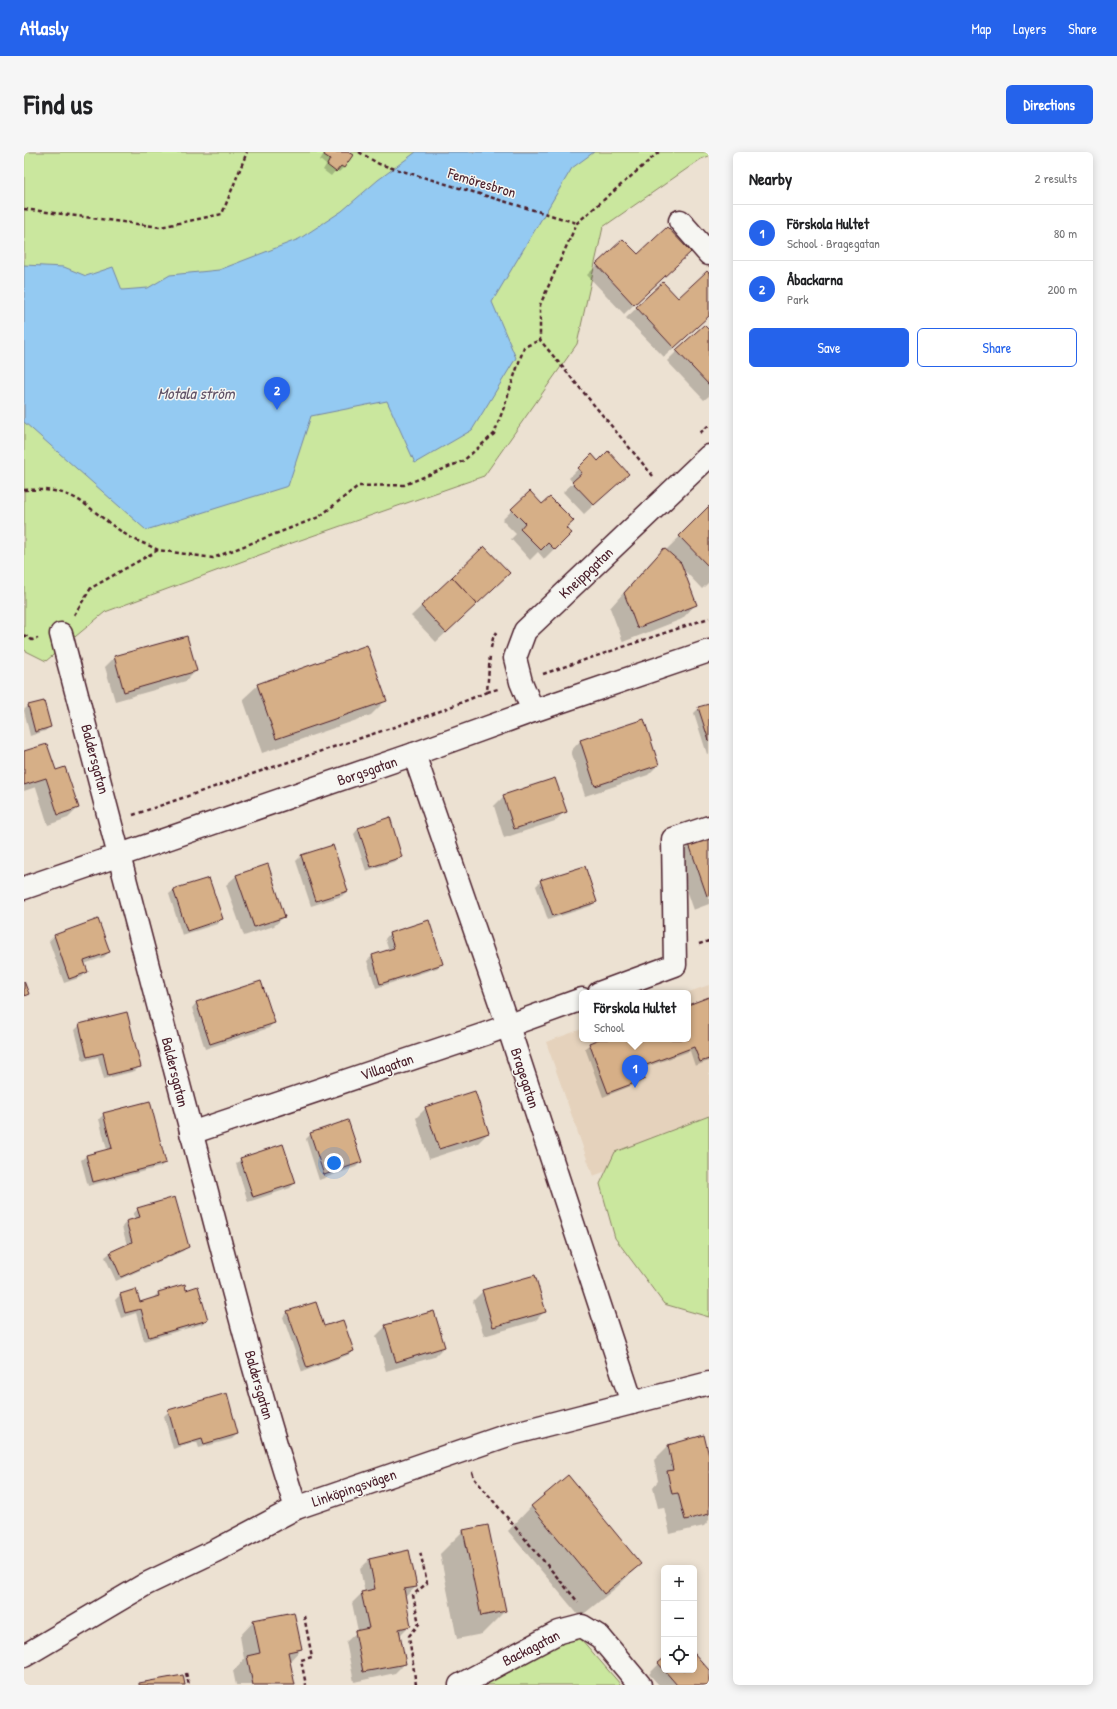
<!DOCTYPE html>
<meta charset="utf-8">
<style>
:root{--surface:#fff;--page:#f6f6f6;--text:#202124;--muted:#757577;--line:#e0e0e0;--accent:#2563eb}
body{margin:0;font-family:"Patrick Hand",sans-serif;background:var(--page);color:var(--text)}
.controls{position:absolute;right:12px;bottom:12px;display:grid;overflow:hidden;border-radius:6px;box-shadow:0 2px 10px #0003}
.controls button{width:36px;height:36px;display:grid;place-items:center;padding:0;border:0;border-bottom:1px solid var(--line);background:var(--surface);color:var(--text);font:20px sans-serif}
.you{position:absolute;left:310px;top:1011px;width:14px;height:14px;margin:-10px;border:3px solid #fff;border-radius:50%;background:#1a73e8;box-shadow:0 0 0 6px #1a73e833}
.badge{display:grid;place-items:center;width:26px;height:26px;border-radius:50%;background:var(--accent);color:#fff;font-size:13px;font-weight:700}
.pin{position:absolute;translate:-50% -33px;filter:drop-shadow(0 1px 2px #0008)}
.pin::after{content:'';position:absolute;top:21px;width:14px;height:12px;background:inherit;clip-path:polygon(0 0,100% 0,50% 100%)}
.popup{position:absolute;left:555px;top:838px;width:112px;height:52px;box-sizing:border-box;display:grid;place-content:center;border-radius:6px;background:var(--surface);filter:drop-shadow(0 1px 3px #0005);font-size:13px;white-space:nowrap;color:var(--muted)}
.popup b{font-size:15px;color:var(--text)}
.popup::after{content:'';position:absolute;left:50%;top:100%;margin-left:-8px;border:8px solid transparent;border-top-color:var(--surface)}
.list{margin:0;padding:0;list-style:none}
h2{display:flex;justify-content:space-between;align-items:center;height:52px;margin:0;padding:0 16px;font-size:17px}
h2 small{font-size:13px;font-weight:400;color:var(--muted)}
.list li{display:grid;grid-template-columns:26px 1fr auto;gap:12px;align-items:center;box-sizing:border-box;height:56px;padding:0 16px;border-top:1px solid var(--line)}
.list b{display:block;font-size:15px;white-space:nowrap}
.list p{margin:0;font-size:13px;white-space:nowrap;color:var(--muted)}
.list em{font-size:13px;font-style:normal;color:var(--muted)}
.actions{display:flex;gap:8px;padding:12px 16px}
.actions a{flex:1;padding:9px 0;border:1px solid var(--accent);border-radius:6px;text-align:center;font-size:14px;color:var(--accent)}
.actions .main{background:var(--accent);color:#fff}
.icon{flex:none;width:22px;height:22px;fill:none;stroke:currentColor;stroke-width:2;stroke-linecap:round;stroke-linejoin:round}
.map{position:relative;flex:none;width:685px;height:1533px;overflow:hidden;border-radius:6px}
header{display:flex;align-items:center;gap:24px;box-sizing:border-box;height:56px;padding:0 20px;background:var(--accent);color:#fff}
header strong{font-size:19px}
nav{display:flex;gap:22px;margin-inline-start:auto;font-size:14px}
.intro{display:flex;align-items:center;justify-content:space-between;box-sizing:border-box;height:96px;padding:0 24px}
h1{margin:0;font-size:28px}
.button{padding:10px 18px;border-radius:6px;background:var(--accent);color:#fff;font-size:14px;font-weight:700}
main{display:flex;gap:24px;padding:0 24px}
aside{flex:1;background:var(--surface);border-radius:6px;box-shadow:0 2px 10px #0003}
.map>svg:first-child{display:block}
.built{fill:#e5d2bc}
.green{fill:#cae79e;stroke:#8a8364}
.water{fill:#94caf2;stroke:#7686a2}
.shadow{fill:#0003}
.building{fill:#d6af87;stroke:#4a1f2b}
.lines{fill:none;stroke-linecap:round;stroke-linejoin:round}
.minor-casing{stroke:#4a1f2b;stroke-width:25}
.path{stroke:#4a1f2b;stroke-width:2.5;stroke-dasharray:4 3;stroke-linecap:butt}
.minor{stroke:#f6f6f2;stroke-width:22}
.labels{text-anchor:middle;stroke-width:3;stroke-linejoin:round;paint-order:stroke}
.street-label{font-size:15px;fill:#4a1f2b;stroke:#f6f6f2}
.water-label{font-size:16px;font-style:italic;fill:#605267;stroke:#f6f6f2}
</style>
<header>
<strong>Atlasly</strong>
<nav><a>Map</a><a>Layers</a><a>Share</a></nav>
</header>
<div class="intro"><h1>Find us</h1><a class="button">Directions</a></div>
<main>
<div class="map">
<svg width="685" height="1533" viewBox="0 0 685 1533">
<rect width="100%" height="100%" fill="#ece1d2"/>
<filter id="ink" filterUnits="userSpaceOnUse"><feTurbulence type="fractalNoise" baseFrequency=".025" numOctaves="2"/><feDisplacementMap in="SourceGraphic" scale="8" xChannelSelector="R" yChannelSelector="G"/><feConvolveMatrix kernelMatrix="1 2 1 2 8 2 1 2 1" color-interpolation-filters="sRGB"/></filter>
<g filter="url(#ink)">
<path class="built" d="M685,833V981L569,1024L522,890L558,877V887H664V841H662Z"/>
<g class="green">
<path d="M0,0H685V4L677,7L579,75L553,192L460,324L268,391L81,460L22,509L0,498Z"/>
<path d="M685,964V1165L640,1152L591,1086L576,1032L591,1000Z"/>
<path d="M550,1479L597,1533H455Z"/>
</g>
<path class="water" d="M392,0H570L548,16L468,150L492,206L448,278L391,311L363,249L287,264L264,334L122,378L0,270V113L40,115L62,124L89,115L98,138L124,136L146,123L195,118L275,87L318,59L354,28Z"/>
<g class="shadow">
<path d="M301,0H323L320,15L315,20L312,18L307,24L299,18L302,13L296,8Z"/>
<path d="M599,88L614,104L655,110L600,162L563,123Z"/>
<path d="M685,122V163L640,205L602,166L639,131L654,147Z"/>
<path d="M685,180V244L680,248L643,209L653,199Z"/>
<path d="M574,310L593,331L560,362L539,340L549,331L545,326L554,317Z"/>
<path d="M506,341L546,381L520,407L514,400L506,408L487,387L492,382L478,368Z"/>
<path d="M685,356V430L678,437L659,417L672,452L658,467L599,490L586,456L625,412L640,397L641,399Z"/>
<path d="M460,395L475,431L412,490L387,464Z"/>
<path d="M91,505L172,519L162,529L91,549L81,515Z"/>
<path d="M234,533L362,548L347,563L238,601L219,547Z"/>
<path d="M19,550L26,575L21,579L6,584L0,558L4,554Z"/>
<path d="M685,553V601L683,602L670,561L675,556Z"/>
<path d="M556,589L634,613L624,623L561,644L547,599Z"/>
<path d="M0,601L54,656L44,666L24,673L12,635L0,639Z"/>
<path d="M480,644L541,659L531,669L480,686L470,654Z"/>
<path d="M334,677L377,704L372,709L342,719L330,682Z"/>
<path d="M685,687V752L669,758L651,707L666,693Z"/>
<path d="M308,694L323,739L318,744L287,754L272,709L277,704Z"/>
<path d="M212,724L260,765L250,774L220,784L202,733Z"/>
<path d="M517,729L572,749L567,754L524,768L512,734Z"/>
<path d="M150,738L197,767L193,772L158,783L145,742Z"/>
<path d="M74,769L85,800L80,805L60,812L63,820L58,825L40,831L25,789L30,784Z"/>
<path d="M365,782L418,811L413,816L352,836L343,809L348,804L365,799L361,787Z"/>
<path d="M236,830L249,871L245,876L181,897L168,856L172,851Z"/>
<path d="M685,846V909L671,914L666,899L617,917L620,927L615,931L579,945L561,896L566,892L578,887H664V854Z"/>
<path d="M56,873L116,914L111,919L80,927L74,905L59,909L51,878Z"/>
<path d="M402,956L464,981L454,991L405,1007L392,966Z"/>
<path d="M80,962L141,1011L136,1015L64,1034L57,1008L62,1004L83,998L75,967Z"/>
<path d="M287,982L337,1010L332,1015L295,1028L282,987Z"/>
<path d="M217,1007L271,1031L266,1036L224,1050L212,1012Z"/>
<path d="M114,1057L164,1094L159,1099L92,1129L81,1105L86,1101L103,1093L98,1075L102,1070L111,1067L109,1062Z"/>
<path d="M162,1139L183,1167L178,1172L120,1189L112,1161L97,1166L91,1148L96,1143L115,1151L130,1147V1145L135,1140Z"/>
<path d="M459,1139L521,1159L511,1169L460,1184L449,1149Z"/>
<path d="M264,1160L300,1176L329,1199L324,1203L278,1220L259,1165Z"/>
<path d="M362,1174L420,1195L410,1205L362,1219L352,1184Z"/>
<path d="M145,1259L213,1282L208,1287L175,1296L173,1290L149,1297L140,1264Z"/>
<path d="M644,1294L685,1308V1368L680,1374L646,1382L640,1355L634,1356L629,1335L634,1329L630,1308Z"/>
<path d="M544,1325L616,1412L593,1435L556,1465L484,1379L507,1355Z"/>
<path d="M439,1379L481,1459L458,1482L433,1487L416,1402Z"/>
<path d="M346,1407L392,1435L381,1445L386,1473L375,1484L381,1511L371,1521L330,1530L322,1490L334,1479L328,1451L338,1441H341L336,1417Z"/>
<path d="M230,1469L277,1497L265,1510L270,1533H212L209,1519L220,1507L216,1484Z"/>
<path d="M670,1502L685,1519V1533H635L625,1522L640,1507V1518H670Z"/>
</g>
<g class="building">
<path d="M301,0H324L329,3L320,16L317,14L312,20L303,13L306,7L300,3Z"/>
<path d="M643,75L667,100L610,153L572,112L599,87L614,102Z"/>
<path d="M683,119L685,121V164L650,196L612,155L639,130L654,146Z"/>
<path d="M680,173L685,178V233L652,198Z"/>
<path d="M584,299L605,322L570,353L548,330L558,321L554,316L568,302L574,309Z"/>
<path d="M506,339L518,352L526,345L550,369L542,376L548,381L531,398L524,391L517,398L496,377L501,371L487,357Z"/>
<path d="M685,354V415L655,384Z"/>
<path d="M460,394L486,421L453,452L428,425Z"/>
<path d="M640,396L657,411L673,453L613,476L600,441Z"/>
<path d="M428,425L453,452L422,481L397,454Z"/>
<path d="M163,484L173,519L100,540L90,504Z"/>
<path d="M343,493L363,549L252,587L233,532Z"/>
<path d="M20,549L27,575L11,580L4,553Z"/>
<path d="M685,552V589L674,555Z"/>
<path d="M620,567L635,613L571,634L556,588Z"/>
<path d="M23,592L32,618L41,615L55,656L34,663L22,626L0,633V599Z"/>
<path d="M531,626L543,660L490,677L479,643Z"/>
<path d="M366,665L378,705L347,715L334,676Z"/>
<path d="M685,686V743L683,744L665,692Z"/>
<path d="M309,693L324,739L292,749L277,703Z"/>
<path d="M244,712L261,765L230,775L212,723Z"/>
<path d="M561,714L573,750L529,764L516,728Z"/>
<path d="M185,726L199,767L163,779L149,737Z"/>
<path d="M74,767L86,800L60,809L64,820L45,827L30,783Z"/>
<path d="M405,768L419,812L356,832L348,803L370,796L365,781Z"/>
<path d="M0,829L5,842L0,844Z"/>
<path d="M237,829L251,871L186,892L172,850Z"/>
<path d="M685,845V907L676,910L670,895L617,915L621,927L584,941L565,891L575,887H664V853Z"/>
<path d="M103,860L117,915L84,923L79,901L63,905L55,872Z"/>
<path d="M451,939L465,981L415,997L401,955Z"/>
<path d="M126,949L142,1011L69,1030L62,1003L88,996L79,961Z"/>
<path d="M324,968L338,1010L300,1023L286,981Z"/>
<path d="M259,992L272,1031L229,1045L216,1006Z"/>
<path d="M151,1045L165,1095L97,1125L86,1100L108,1090L102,1069L116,1065L113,1056Z"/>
<path d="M511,1123L522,1160L469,1175L458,1138Z"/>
<path d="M161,1132L162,1138L174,1134L184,1168L125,1185L117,1157L101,1161L96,1142L112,1137L116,1150L135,1144L134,1140Z"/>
<path d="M292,1150L300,1174L319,1168L330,1199L283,1216L263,1159Z"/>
<path d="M410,1159L421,1195L372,1210L361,1173Z"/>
<path d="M203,1241L214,1282L180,1292L178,1286L154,1293L144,1258Z"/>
<path d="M680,1283L685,1304V1362L661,1368L654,1341L648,1342L643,1319L649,1318L644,1293Z"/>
<path d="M544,1323L617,1412L580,1442L507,1354Z"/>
<path d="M464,1373L482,1459L457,1464L439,1378Z"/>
<path d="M385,1398L393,1435L380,1437L387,1474L375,1477L382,1512L339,1520L331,1479L345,1476L337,1440L351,1437L345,1407Z"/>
<path d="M270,1460L278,1497L264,1500L271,1533H229L223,1504L236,1501L229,1468Z"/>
<path d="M670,1501L685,1518V1533H653L640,1518H670Z"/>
<path d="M640,1506V1518L634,1511Z"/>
<path d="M159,1523L161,1533H115V1531Z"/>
</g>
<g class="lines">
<g class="minor-casing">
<g id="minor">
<path d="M656,69L685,102"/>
<path d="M37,482C89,674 136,867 188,1059C214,1158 240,1258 272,1356"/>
<path d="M509,559L497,530L491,506L501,479L685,304"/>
<path d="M390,602L484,874L608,1251"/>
<path d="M0,736L390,602L509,559L685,499"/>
<path d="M575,841L651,813L649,687L685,675"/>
<path d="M167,981L461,882L558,847"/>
<path d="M0,1504L122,1432L193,1398L272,1356L484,1283L685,1231"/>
<path d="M436,1533L535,1480L558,1474L576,1485L616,1533"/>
</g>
</g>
<g class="path">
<path d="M335,0L355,12L553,71"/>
<path d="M0,57L136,75L198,62L223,0"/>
<path d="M676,281L685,273"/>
<path d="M629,324L516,188V153L553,71L635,0"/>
<path d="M0,338C56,335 59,355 101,382C111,389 123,392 134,398"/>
<path d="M50,463L67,436L134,398L189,406L295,365L334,334L380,333L439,309L470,282L480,255L500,195L516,188"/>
<path d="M0,483L8,488L14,486"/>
<path d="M467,496L469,486L473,480"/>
<path d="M519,522L685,466"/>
<path d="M463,540L474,537"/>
<path d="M109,663L222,624L409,562L463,540L466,503"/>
<path d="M675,792L685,789"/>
<path d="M448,1320L450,1326L554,1450"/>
<path d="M280,1464L288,1505L277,1508L282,1533"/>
<path d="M162,1521L165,1533"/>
<path d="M392,1533L385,1484L395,1472L389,1443L403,1431L396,1399"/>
</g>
<use href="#minor" class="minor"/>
</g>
</g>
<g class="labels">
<g class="street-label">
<text transform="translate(458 31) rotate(17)" y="5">Femöresbron</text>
<text transform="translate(562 421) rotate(-43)" y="5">Kneippgatan</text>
<text transform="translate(71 607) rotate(75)" y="5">Baldersgatan</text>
<text transform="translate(343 619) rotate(-19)" y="5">Borgsgatan</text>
<text transform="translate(363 915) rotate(-19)" y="5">Villagatan</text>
<text transform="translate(151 920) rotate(76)" y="5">Baldersgatan</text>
<text transform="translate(501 926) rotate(72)" y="5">Bragegatan</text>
<text transform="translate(235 1233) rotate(74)" y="5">Baldersgatan</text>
<text transform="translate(330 1336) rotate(-19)" y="5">Linköpingsvägen</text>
<text transform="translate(507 1496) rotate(-27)" y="5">Backagatan</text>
</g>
<g class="water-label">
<text x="172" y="247">Motala ström</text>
</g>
</g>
</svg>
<div class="controls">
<button>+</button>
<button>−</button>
<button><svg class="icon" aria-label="locate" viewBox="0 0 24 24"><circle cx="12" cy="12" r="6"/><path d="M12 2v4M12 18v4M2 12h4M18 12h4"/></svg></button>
</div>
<div class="you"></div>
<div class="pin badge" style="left:611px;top:936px">1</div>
<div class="popup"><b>Förskola Hultet</b>School</div>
<div class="pin badge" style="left:253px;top:258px">2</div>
</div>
<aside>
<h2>Nearby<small>2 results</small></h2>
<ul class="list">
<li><span class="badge">1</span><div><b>Förskola Hultet</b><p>School · Bragegatan</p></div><em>80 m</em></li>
<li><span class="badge">2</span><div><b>Åbackarna</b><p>Park</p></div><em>200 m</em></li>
</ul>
<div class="actions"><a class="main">Save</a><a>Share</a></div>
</aside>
</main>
